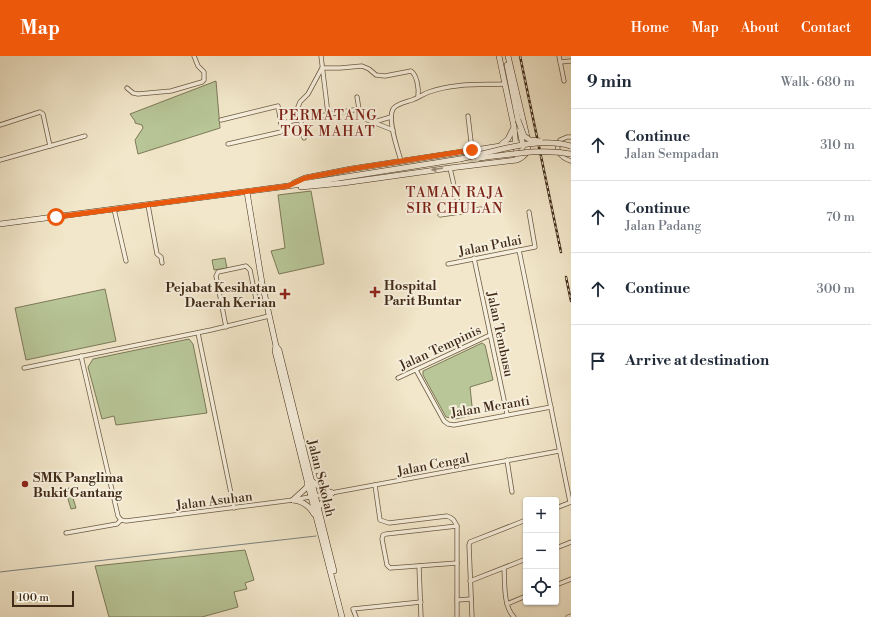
<!DOCTYPE html>
<meta charset="utf-8">
<style>
:root{--surface:#fff;--page:#f2f2f3;--text:#1f2937;--muted:#747a83;--line:#e0e1e3;--accent:#ea580c}
body{margin:0;font-family:"Libre Bodoni",serif;background:var(--page);color:var(--text)}
.controls{position:absolute;right:12px;bottom:12px;display:grid;overflow:hidden;border-radius:4px;box-shadow:0 1px 3px #0004}
.controls button{width:36px;height:36px;display:grid;place-items:center;padding:0;border:0;border-bottom:1px solid var(--line);background:var(--surface);color:var(--text);font:20px sans-serif}
.scale{position:absolute;left:12px;bottom:10px;width:62px;box-sizing:border-box;padding-left:4px;border:2px solid #412c18;border-top:0;font-size:11px;line-height:14px;white-space:nowrap;color:#412c18;-webkit-text-stroke:3px #f7efdd;paint-order:stroke}
.stop{position:absolute;width:12px;height:12px;margin:-9px;border:3px solid #ea580c;border-radius:50%;background:#fff}
.stop.end{background:#ea580c;border-color:#fff;box-shadow:0 1px 4px #0008}
.list{margin:0;padding:0;list-style:none}
h2{display:flex;justify-content:space-between;align-items:center;height:52px;margin:0;padding:0 16px;font-size:17px}
h2 small{font-size:13px;font-weight:400;color:var(--muted)}
.list li{display:grid;grid-template-columns:26px 1fr auto;gap:12px;align-items:center;box-sizing:border-box;height:72px;padding:0 16px;border-top:1px solid var(--line)}
.list b{display:block;font-size:15px;white-space:nowrap}
.list p{margin:0;font-size:13px;white-space:nowrap;color:var(--muted)}
.list em{font-size:13px;font-style:normal;color:var(--muted)}
.icon{flex:none;width:22px;height:22px;fill:none;stroke:currentColor;stroke-width:2;stroke-linecap:round;stroke-linejoin:round}
.map{position:relative;flex:none;width:571px;height:561px;overflow:hidden}
header{display:flex;align-items:center;gap:24px;box-sizing:border-box;height:56px;padding:0 20px;background:var(--accent);color:#fff}
header strong{font-size:19px}
nav{display:flex;gap:22px;margin-inline-start:auto;font-size:14px}
main{display:flex}
aside{flex:1;background:var(--surface)}
.map>svg:first-child{display:block}
.green{fill:#b8c698;stroke:#7c7958}
.lines{fill:none;stroke-linecap:round;stroke-linejoin:round}
.stream{stroke:#7b827e;stroke-width:1}
.street-casing{stroke:#6d5b44;stroke-width:5}
.secondary-casing{stroke:#412c18;stroke-width:6}
.street{stroke:#f7efdd;stroke-width:3.5}
.secondary{stroke:#f7efdd;stroke-width:5}
.rail-casing{stroke:#412c18;stroke-width:2.5}
.rail{stroke:#f7efdd;stroke-width:1;stroke-dasharray:3;stroke-linecap:butt}
.secondary-bridge-casing{stroke:#412c18;stroke-width:6;stroke-linecap:butt}
.secondary-bridge{stroke:#f7efdd;stroke-width:5}
.oneway{fill:#9c8e7a}
.route{stroke:#ea580c;stroke-width:5}
.poi-dot{fill:#8f2418;stroke:#f7efdd;stroke-width:1.5}
.labels{text-anchor:middle;stroke-width:4;stroke-linejoin:round;paint-order:stroke}
.street-label{font-size:13px;fill:#412c18;stroke:#f7efdd}
.poi-label{font-size:13px;font-weight:bold;fill:#412c18;stroke:#f7efdd;text-anchor:start}
.neighbourhood-label{font-size:14px;letter-spacing:1px;fill:#7a1f14;stroke:#f7efdd}
</style>
<header>
<strong>Map</strong>
<nav><a>Home</a><a>Map</a><a>About</a><a>Contact</a></nav>
</header>
<main>
<div class="map">
<svg width="571" height="561" viewBox="0 0 571 561">
<rect width="100%" height="100%" fill="#f2e7ca"/>
<filter id="stains"><feTurbulence type="fractalNoise" baseFrequency=".005" numOctaves="4"/><feColorMatrix values="0 0 0 0 .2 0 0 0 0 .09 0 0 0 0 .02 0 0 0 .5 -.17"/></filter>
<radialGradient id="worn" r=".72"><stop offset=".6" stop-color="#630" stop-opacity="0"/><stop offset="1" stop-color="#630" stop-opacity=".3"/></radialGradient>
<g class="green">
<path d="M216,25L220,72L138,98L135,84L143,72L142,69L135,67V65L130,58Z"/>
<path d="M311,135L324,208L279,218L271,195L285,192L278,139Z"/>
<path d="M225,202L227,212L214,214L212,204Z"/>
<path d="M105,233L116,285L26,304L15,252Z"/>
<path d="M189,283L193,288L207,357L116,369L114,360L102,363L88,311L93,303Z"/>
<path d="M482,287L485,289L493,324L470,331L473,359L455,363L446,361L423,319V315Z"/>
<path d="M70,432L76,452L71,453L65,433Z"/>
<path d="M245,494L254,524L245,527L247,533L234,536L238,551L202,561H109L95,510Z"/>
</g>
<g class="lines">
<path class="stream" d="M0,516L316,480"/>
<g class="street-casing">
<g id="street">
<path d="M321,0L328,58"/>
<path d="M559,0L564,25"/>
<path d="M560,6L571,5"/>
<path d="M127,32L133,37L138,38L171,35L202,26L204,24V16L198,10L194,0"/>
<path d="M357,41L359,53L365,63L393,74"/>
<path d="M468,60L472,94"/>
<path d="M221,64L278,50L282,73L281,76L228,88"/>
<path d="M374,66L391,61"/>
<path d="M281,67L359,53"/>
<path d="M0,69L40,56L43,58L50,90"/>
<path d="M571,81H567L560,84C554,95 561,102 571,105"/>
<path d="M304,82L298,51L300,46L308,38L322,12H340L362,10L369,13L376,19L385,20L411,15C417,19 419,33 418,40"/>
<path d="M0,104L85,80"/>
<path d="M401,105C398,94 387,64 393,53C396,48 406,46 412,44C418,42 423,38 429,36C453,27 480,29 505,28"/>
<path d="M450,112L460,156"/>
<path d="M148,149L157,198L161,201L162,207"/>
<path d="M114,153L126,205"/>
<path d="M440,159L481,153"/>
<path d="M519,194L570,446"/>
<path d="M474,202L507,358"/>
<path d="M448,208L535,191L529,156"/>
<path d="M226,271L216,220L218,216L246,210L250,214L257,248"/>
<path d="M198,277L234,452"/>
<path d="M81,300L118,460L121,464"/>
<path d="M24,312L211,274L269,260"/>
<path d="M416,314L444,365L448,368L454,369L551,351"/>
<path d="M398,322L490,279"/>
<path d="M507,404L512,436"/>
<path d="M375,429L380,464L389,467L447,460C453,462 454,464 457,470V561"/>
<path d="M556,452L571,446"/>
<path d="M121,464L126,465L293,444L559,395"/>
<path d="M66,477L117,468L121,464"/>
<path d="M556,492L571,486"/>
<path d="M457,507L390,512L387,509L382,483L383,479L386,478L457,470"/>
<path d="M419,510L421,561"/>
<path d="M504,512C505,527 503,550 514,561"/>
<path d="M470,525L526,503"/>
<path d="M556,529L571,523"/>
<path d="M457,544L471,543"/>
<path d="M507,548L526,540"/>
<path d="M356,561L353,553L421,546"/>
<path d="M472,561L469,489L470,486L526,464"/>
<path d="M568,561L571,560"/>
</g>
</g>
<g class="secondary-casing">
<g id="secondary">
<path d="M499,0L514,71L517,101"/>
<path d="M507,9L518,64"/>
<path d="M502,88L508,83L513,73"/>
<path d="M294,127L305,122L351,113L526,86"/>
<path d="M301,131L343,127L450,112L517,104C526,100 529,95 528,85L508,0"/>
<path d="M247,136L262,227L276,290L275,295L311,441L342,561"/>
<path d="M0,168L288,130L460,103"/>
<path d="M276,290L279,294L334,515"/>
<path d="M312,425L321,432L332,437"/>
<path d="M293,444C302,445 309,449 314,458"/>
<path d="M293,444L307,431V427"/>
<path d="M318,452L322,447L332,437"/>
</g>
</g>
<use href="#street" class="street"/>
<use href="#secondary" class="secondary"/>
<g class="rail-casing">
<g id="rail">
<path d="M520,0L561,196"/>
<path d="M566,221L571,245"/>
</g>
</g>
<use href="#rail" class="rail"/>
<g class="secondary-bridge-casing">
<g id="secondary-bridge">
<path d="M518,64L524,80L530,84L540,85"/>
<path d="M520,75L523,90"/>
<path d="M479,102C510,99 540,92 571,98"/>
<path d="M460,103C494,96 537,80 571,90"/>
</g>
</g>
<use href="#secondary-bridge" class="secondary-bridge"/>
</g>
<defs><path id="oneway-solid" d="M-6-.8H1V-3.2L6.5 0L1 3.2V.8H-6Z"/></defs>
<use class="oneway" href="#oneway-solid" transform="translate(437 113) rotate(171)"/>
<g class="lines">
<path class="route" d="M56,161L288,130L305,122L351,113L472,94"/>
</g>
<g class="poi-dot">
<path d="M373 230h4v4h4v4h-4v4h-4v-4h-4v-4h4z"/>
<path d="M283 232h4v4h4v4h-4v4h-4v-4h-4v-4h4z"/>
<circle cx="25" cy="428" r="4"/>
</g>
<g class="labels">
<g class="street-label">
<text transform="translate(490 189) rotate(-11)" y="5">Jalan Pulai</text>
<text transform="translate(501 278) rotate(78)" y="5">Jalan Tembusu</text>
<text transform="translate(440 291) rotate(-25)" y="5">Jalan Tempinis</text>
<text transform="translate(490 350) rotate(-9)" y="5">Jalan Meranti</text>
<text transform="translate(433 408) rotate(-11)" y="5">Jalan Cengal</text>
<text transform="translate(322 422) rotate(76)" y="5">Jalan Sekolah</text>
<text transform="translate(214 444) rotate(-7)" y="5">Jalan Asuhan</text>
</g>
<g class="poi-label">
<text x="384" y="234">Hospital<tspan x="384" dy="15">Parit Buntar</tspan></text>
<text x="276" y="236" text-anchor="end">Pejabat Kesihatan<tspan x="276" dy="15">Daerah Kerian</tspan></text>
<text x="33" y="426">SMK Panglima<tspan x="33" dy="15">Bukit Gantang</tspan></text>
</g>
<g class="neighbourhood-label">
<text x="328" y="64">PERMATANG<tspan x="328" dy="16">TOK MAHAT</tspan></text>
<text x="455" y="141">TAMAN RAJA<tspan x="455" dy="16">SIR CHULAN</tspan></text>
</g>
</g>
<rect width="100%" height="100%" filter="url(#stains)"/>
<rect width="100%" height="100%" fill="url(#worn)"/>
</svg>
<div class="controls">
<button>+</button>
<button>−</button>
<button><svg class="icon" aria-label="locate" viewBox="0 0 24 24"><circle cx="12" cy="12" r="6"/><path d="M12 2v4M12 18v4M2 12h4M18 12h4"/></svg></button>
</div>
<div class="scale">100 m</div>
<div class="stop" style="left:56px;top:161px"></div>
<div class="stop end" style="left:472px;top:94px"></div>
</div>
<aside>
<h2>9 min<small>Walk · 680 m</small></h2>
<ul class="list">
<li><svg class="icon" aria-label="ahead" viewBox="0 0 24 24"><path d="M12 20V5M6 11l6-6 6 6"/></svg><div><b>Continue</b><p>Jalan Sempadan</p></div><em>310 m</em></li>
<li><svg class="icon" aria-label="ahead" viewBox="0 0 24 24"><path d="M12 20V5M6 11l6-6 6 6"/></svg><div><b>Continue</b><p>Jalan Padang</p></div><em>70 m</em></li>
<li><svg class="icon" aria-label="ahead" viewBox="0 0 24 24"><path d="M12 20V5M6 11l6-6 6 6"/></svg><div><b>Continue</b></div><em>300 m</em></li>
<li><svg class="icon" aria-label="arrive" viewBox="0 0 24 24"><path d="M6 21V4h12l-3 4 3 4H6"/></svg><div><b>Arrive at destination</b></div></li>
</ul>
</aside>
</main>
